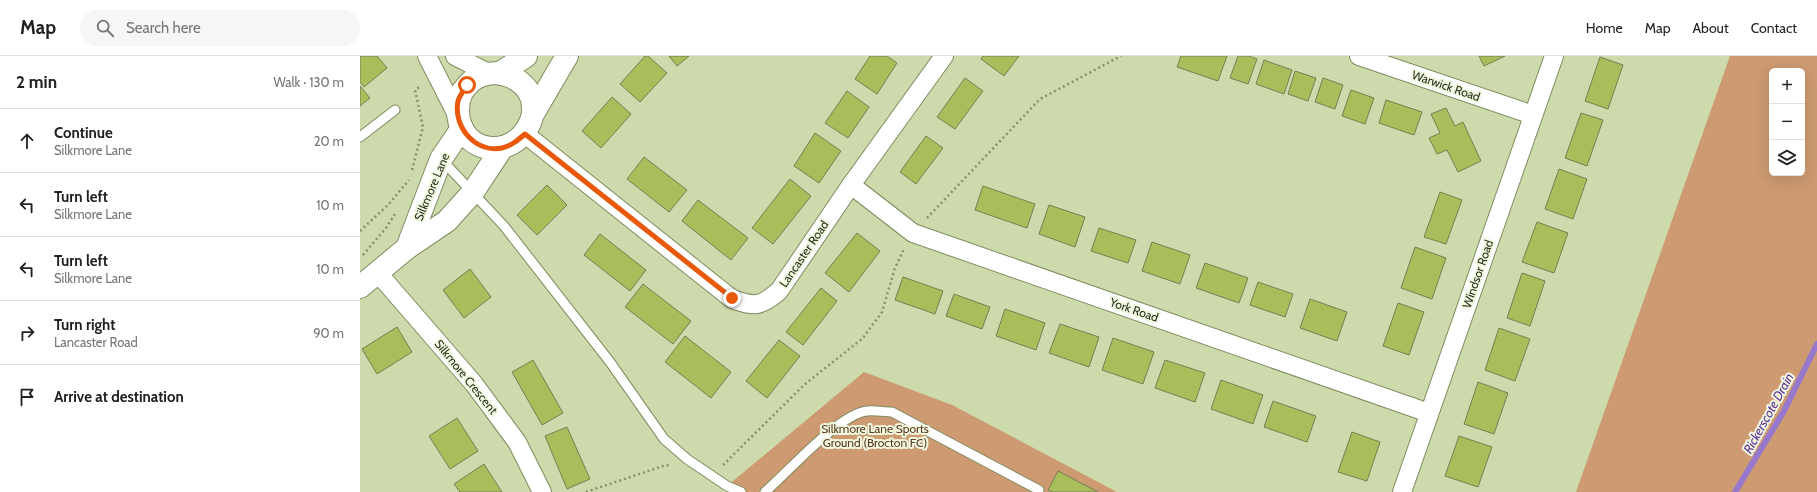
<!DOCTYPE html>
<meta charset="utf-8">
<style>
:root{--surface:#fff;--page:#f6f6f6;--text:#222;--muted:#767676;--line:#e0e0e0}
body{margin:0;font-family:Cabin,sans-serif;background:var(--page);color:var(--text)}
.controls{position:absolute;right:12px;top:12px;display:grid;overflow:hidden;border-radius:6px;box-shadow:0 4px 16px #0002}
.controls button{width:36px;height:36px;display:grid;place-items:center;padding:0;border:0;border-bottom:1px solid var(--line);background:var(--surface);color:var(--text);font:20px sans-serif}
.stop{position:absolute;width:12px;height:12px;margin:-9px;border:3px solid #ea580c;border-radius:50%;background:#fff}
.stop.end{background:#ea580c;border-color:#fff;box-shadow:0 1px 4px #0008}
.list{margin:0;padding:0;list-style:none}
h2{display:flex;justify-content:space-between;align-items:center;height:52px;margin:0;padding:0 16px;font-size:17px}
h2 small{font-size:13px;font-weight:400;color:var(--muted)}
.list li{display:grid;grid-template-columns:26px 1fr auto;gap:12px;align-items:center;box-sizing:border-box;height:64px;padding:0 16px;border-top:1px solid var(--line)}
.list b{display:block;font-size:15px;white-space:nowrap}
.list p{margin:0;font-size:13px;white-space:nowrap;color:var(--muted)}
.list em{font-size:13px;font-style:normal;color:var(--muted)}
.icon{flex:none;width:22px;height:22px;fill:none;stroke:currentColor;stroke-width:2;stroke-linecap:round;stroke-linejoin:round}
.map{position:relative;flex:none;width:1457px;height:436px;overflow:hidden}
header{display:flex;align-items:center;gap:24px;box-sizing:border-box;height:56px;padding:0 20px;background:var(--surface);border-bottom:1px solid var(--line)}
header strong{font-size:19px}
nav{display:flex;gap:22px;margin-inline-start:auto;font-size:14px}
.search{width:280px;height:36px;background:var(--page);display:flex;align-items:center;gap:10px;box-sizing:border-box;padding:0 14px;border-radius:22px;color:var(--muted);font-size:15px}
main{display:flex}
aside{flex:1;background:var(--surface)}
.map>svg:first-child{display:block}
.green{fill:#cd9a71;fill-rule:evenodd}
.lines{fill:none;stroke-linecap:round;stroke-linejoin:round}
.stream{stroke:#9878cd;stroke-width:6}
.building{fill:#a7be5a;stroke:#758054}
.lane-casing{stroke:#808b5f;stroke-width:11}
.street-casing{stroke:#808b5f;stroke-width:20}
.secondary-casing{stroke:#808b5f;stroke-width:24}
.path{stroke:#87906d;stroke-width:2.5;stroke-dasharray:2 3;stroke-linecap:butt}
.lane{stroke:#fff;stroke-width:9}
.street{stroke:#fff;stroke-width:18}
.secondary{stroke:#fff;stroke-width:22}
.route{stroke:#ea580c;stroke-width:5}
.labels{text-anchor:middle;stroke-width:4;stroke-linejoin:round;paint-order:stroke}
.street-label{font-size:12px;fill:#292e1b;stroke:#f1f8e0}
.park-label{font-size:12px;fill:#5b3a1d;stroke:#f1f8e0}
.water-label{font-size:13px;font-style:italic;fill:#5f3298;stroke:#f1f8e0}
</style>
<header>
<strong>Map</strong>
<div class="search"><svg class="icon" aria-label="search" viewBox="0 0 24 24"><circle cx="10" cy="10" r="6"/><path d="M15 15l6 6"/></svg>Search here</div>
<nav><a>Home</a><a>Map</a><a>About</a><a>Contact</a></nav>
</header>
<main>
<aside>
<h2>2 min<small>Walk · 130 m</small></h2>
<ul class="list">
<li><svg class="icon" aria-label="ahead" viewBox="0 0 24 24"><path d="M12 20V5M6 11l6-6 6 6"/></svg><div><b>Continue</b><p>Silkmore Lane</p></div><em>20 m</em></li>
<li><svg class="icon" aria-label="left" viewBox="0 0 24 24"><path d="M17 20v-9H6M10 6l-5 5 5 5"/></svg><div><b>Turn left</b><p>Silkmore Lane</p></div><em>10 m</em></li>
<li><svg class="icon" aria-label="left" viewBox="0 0 24 24"><path d="M17 20v-9H6M10 6l-5 5 5 5"/></svg><div><b>Turn left</b><p>Silkmore Lane</p></div><em>10 m</em></li>
<li><svg class="icon" aria-label="right" viewBox="0 0 24 24"><path d="M7 20v-9h11M14 6l5 5-5 5"/></svg><div><b>Turn right</b><p>Lancaster Road</p></div><em>90 m</em></li>
<li><svg class="icon" aria-label="arrive" viewBox="0 0 24 24"><path d="M6 21V4h12l-3 4 3 4H6"/></svg><div><b>Arrive at destination</b></div></li>
</ul>
</aside>
<div class="map">
<svg width="1457" height="436" viewBox="0 0 1457 436">
<rect width="100%" height="100%" fill="#cddaab"/>
<g class="green">
<path d="M1370,0H1457V436H1216ZM1412,15H1442V117H1412Z"/>
<path d="M504,316L592,349L757,436H367V430Z"/>
</g>
<g class="lines">
<path class="stream" d="M1375,436L1424,355L1457,288"/>
</g>
<g class="building">
<path d="M0,0H17L27,12L4,31L0,26Z"/>
<path d="M285,0H288L307,17L280,46L260,28Z"/>
<path d="M309,0H329L317,10Z"/>
<path d="M510,0H527L537,7L517,38L495,23Z"/>
<path d="M623,0H659L644,20L621,3Z"/>
<path d="M821,0H867L858,25L817,11Z"/>
<path d="M878,0H889L897,3L888,28L870,22Z"/>
<path d="M1119,0H1145L1124,10Z"/>
<path d="M1240,1L1263,9L1248,53L1225,45Z"/>
<path d="M904,4L932,14L924,38L896,28Z"/>
<path d="M935,15L956,22L948,45L928,38Z"/>
<path d="M605,22L623,35L595,73L577,61Z"/>
<path d="M963,22L983,29L975,53L955,46Z"/>
<path d="M0,30L10,42L0,50Z"/>
<path d="M991,34L1014,42L1005,68L982,60Z"/>
<path d="M487,35L509,51L488,82L465,67Z"/>
<path d="M252,41L271,58L241,92L222,75Z"/>
<path d="M1026,44L1062,56L1054,79L1019,67Z"/>
<path d="M1086,52L1095,70L1103,66L1121,105L1098,116L1087,94L1077,98L1069,82L1080,77L1071,58Z"/>
<path d="M1221,57L1243,64L1227,110L1205,102Z"/>
<path d="M455,77L481,95L459,127L434,110Z"/>
<path d="M566,80L583,92L556,128L540,116Z"/>
<path d="M284,101L327,134L309,156L267,123Z"/>
<path d="M1199,113L1227,123L1213,163L1185,153Z"/>
<path d="M430,123L451,140L413,188L392,172Z"/>
<path d="M187,129L207,149L177,179L157,159Z"/>
<path d="M623,130L675,148L667,172L615,154Z"/>
<path d="M1080,136L1102,144L1086,188L1064,181Z"/>
<path d="M338,144L388,182L371,204L322,165Z"/>
<path d="M689,149L725,161L715,191L679,178Z"/>
<path d="M1177,166L1208,177L1194,217L1162,206Z"/>
<path d="M739,172L776,184L768,207L731,195Z"/>
<path d="M497,177L520,195L489,236L465,217Z"/>
<path d="M240,178L286,214L270,235L224,199Z"/>
<path d="M792,186L830,199L820,228L782,215Z"/>
<path d="M1055,191L1086,202L1072,243L1041,232Z"/>
<path d="M845,207L888,222L879,247L836,232Z"/>
<path d="M110,213L131,241L104,262L83,234Z"/>
<path d="M1162,217L1185,225L1170,270L1147,262Z"/>
<path d="M543,221L583,235L575,258L535,244Z"/>
<path d="M898,226L933,238L925,261L890,249Z"/>
<path d="M283,228L331,265L313,288L265,251Z"/>
<path d="M461,232L477,245L443,289L426,276Z"/>
<path d="M594,238L630,251L622,273L586,260Z"/>
<path d="M950,243L987,256L977,285L940,272Z"/>
<path d="M1038,247L1064,256L1049,299L1023,290Z"/>
<path d="M645,253L685,267L676,294L636,280Z"/>
<path d="M700,268L739,281L729,311L689,297Z"/>
<path d="M37,271L52,296L17,318L2,293Z"/>
<path d="M1139,272L1170,283L1155,325L1125,314Z"/>
<path d="M325,280L371,316L351,342L305,306Z"/>
<path d="M753,282L794,296L783,328L742,314Z"/>
<path d="M419,284L440,300L407,342L386,325Z"/>
<path d="M173,304L203,357L182,369L152,316Z"/>
<path d="M805,304L845,317L835,346L795,332Z"/>
<path d="M861,324L903,339L893,368L851,353Z"/>
<path d="M1118,326L1148,337L1134,378L1104,368Z"/>
<path d="M913,345L956,360L947,386L904,371Z"/>
<path d="M97,362L118,395L90,413L69,380Z"/>
<path d="M207,371L230,423L207,433L185,380Z"/>
<path d="M992,376L1020,386L1007,425L978,416Z"/>
<path d="M1099,380L1132,391L1118,431L1085,420Z"/>
<path d="M124,408L142,436H100L94,428Z"/>
<path d="M698,415L738,436H692L688,434Z"/>
</g>
<g class="lines">
<g class="lane-casing">
<g id="lane">
<path d="M0,81L35,54"/>
<path d="M81,103L144,170L250,306L304,383L327,403L367,430L381,436"/>
<path d="M405,436C428,416 479,358 507,355C515,354 524,356 532,356L679,434"/>
</g>
</g>
<g class="street-casing">
<g id="street">
<path d="M67,0L98,61"/>
<path d="M95,0L128,17"/>
<path d="M999,0L1173,59"/>
<path d="M165,78L372,243C395,251 400,251 419,235L491,129L584,0"/>
<path d="M491,129L553,177L1069,357"/>
<path d="M17,216L114,328L157,386L182,436"/>
<path d="M1042,436L1194,0"/>
</g>
</g>
<g class="secondary-casing">
<g id="secondary">
<path d="M140,17L166,0"/>
<path d="M173,58C173,54 173,48 172,43C165,23 142,13 123,19C113,22 108,28 102,36C99,42 98,47 98,54C98,101 161,107 173,58L207,0"/>
<path d="M47,192L81,103L102,72"/>
<path d="M0,231L47,192L87,165L113,136L142,92"/>
</g>
</g>
<g class="path">
<path d="M52,114L63,71L55,34L61,30"/>
<path d="M567,162L680,43L761,0"/>
<path d="M0,175L28,149L49,124"/>
<path d="M3,199L26,172L35,158"/>
<path d="M363,409L444,329L503,282L522,256L535,212L544,193"/>
<path d="M226,436L306,409L311,410"/>
</g>
<use href="#lane" class="lane"/>
<use href="#street" class="street"/>
<use href="#secondary" class="secondary"/>
</g>
<g class="lines">
<path class="route" d="M107,29C104,34 100,39 98,45C93,71 115,97 142,92C151,90 158,84 165,78L372,242"/>
</g>
<g class="labels">
<g class="street-label">
<text transform="translate(1086 30) rotate(19)" y="4">Warwick Road</text>
<text transform="translate(72 131) rotate(-67)" y="4">Silkmore Lane</text>
<text transform="translate(444 198) rotate(-56)" y="4">Lancaster Road</text>
<text transform="translate(1118 218) rotate(-71)" y="4">Windsor Road</text>
<text transform="translate(774 254) rotate(19)" y="4">York Road</text>
<text transform="translate(106 321) rotate(51)" y="4">Silkmore Crescent</text>
</g>
<g class="park-label">
<text x="515" y="377">Silkmore Lane Sports<tspan x="515" dy="14">Ground (Brocton FC)</tspan></text>
</g>
<g class="water-label">
<text transform="translate(1408 357) rotate(-61)" y="5">Rickerscote Drain</text>
</g>
</g>
</svg>
<div class="controls">
<button>+</button>
<button>−</button>
<button><svg class="icon" aria-label="layers" viewBox="0 0 24 24"><path d="M12 4l9 5-9 5-9-5zM3 14l9 5 9-5"/></svg></button>
</div>
<div class="stop" style="left:107px;top:29px"></div>
<div class="stop end" style="left:372px;top:242px"></div>
</div>
</main>
